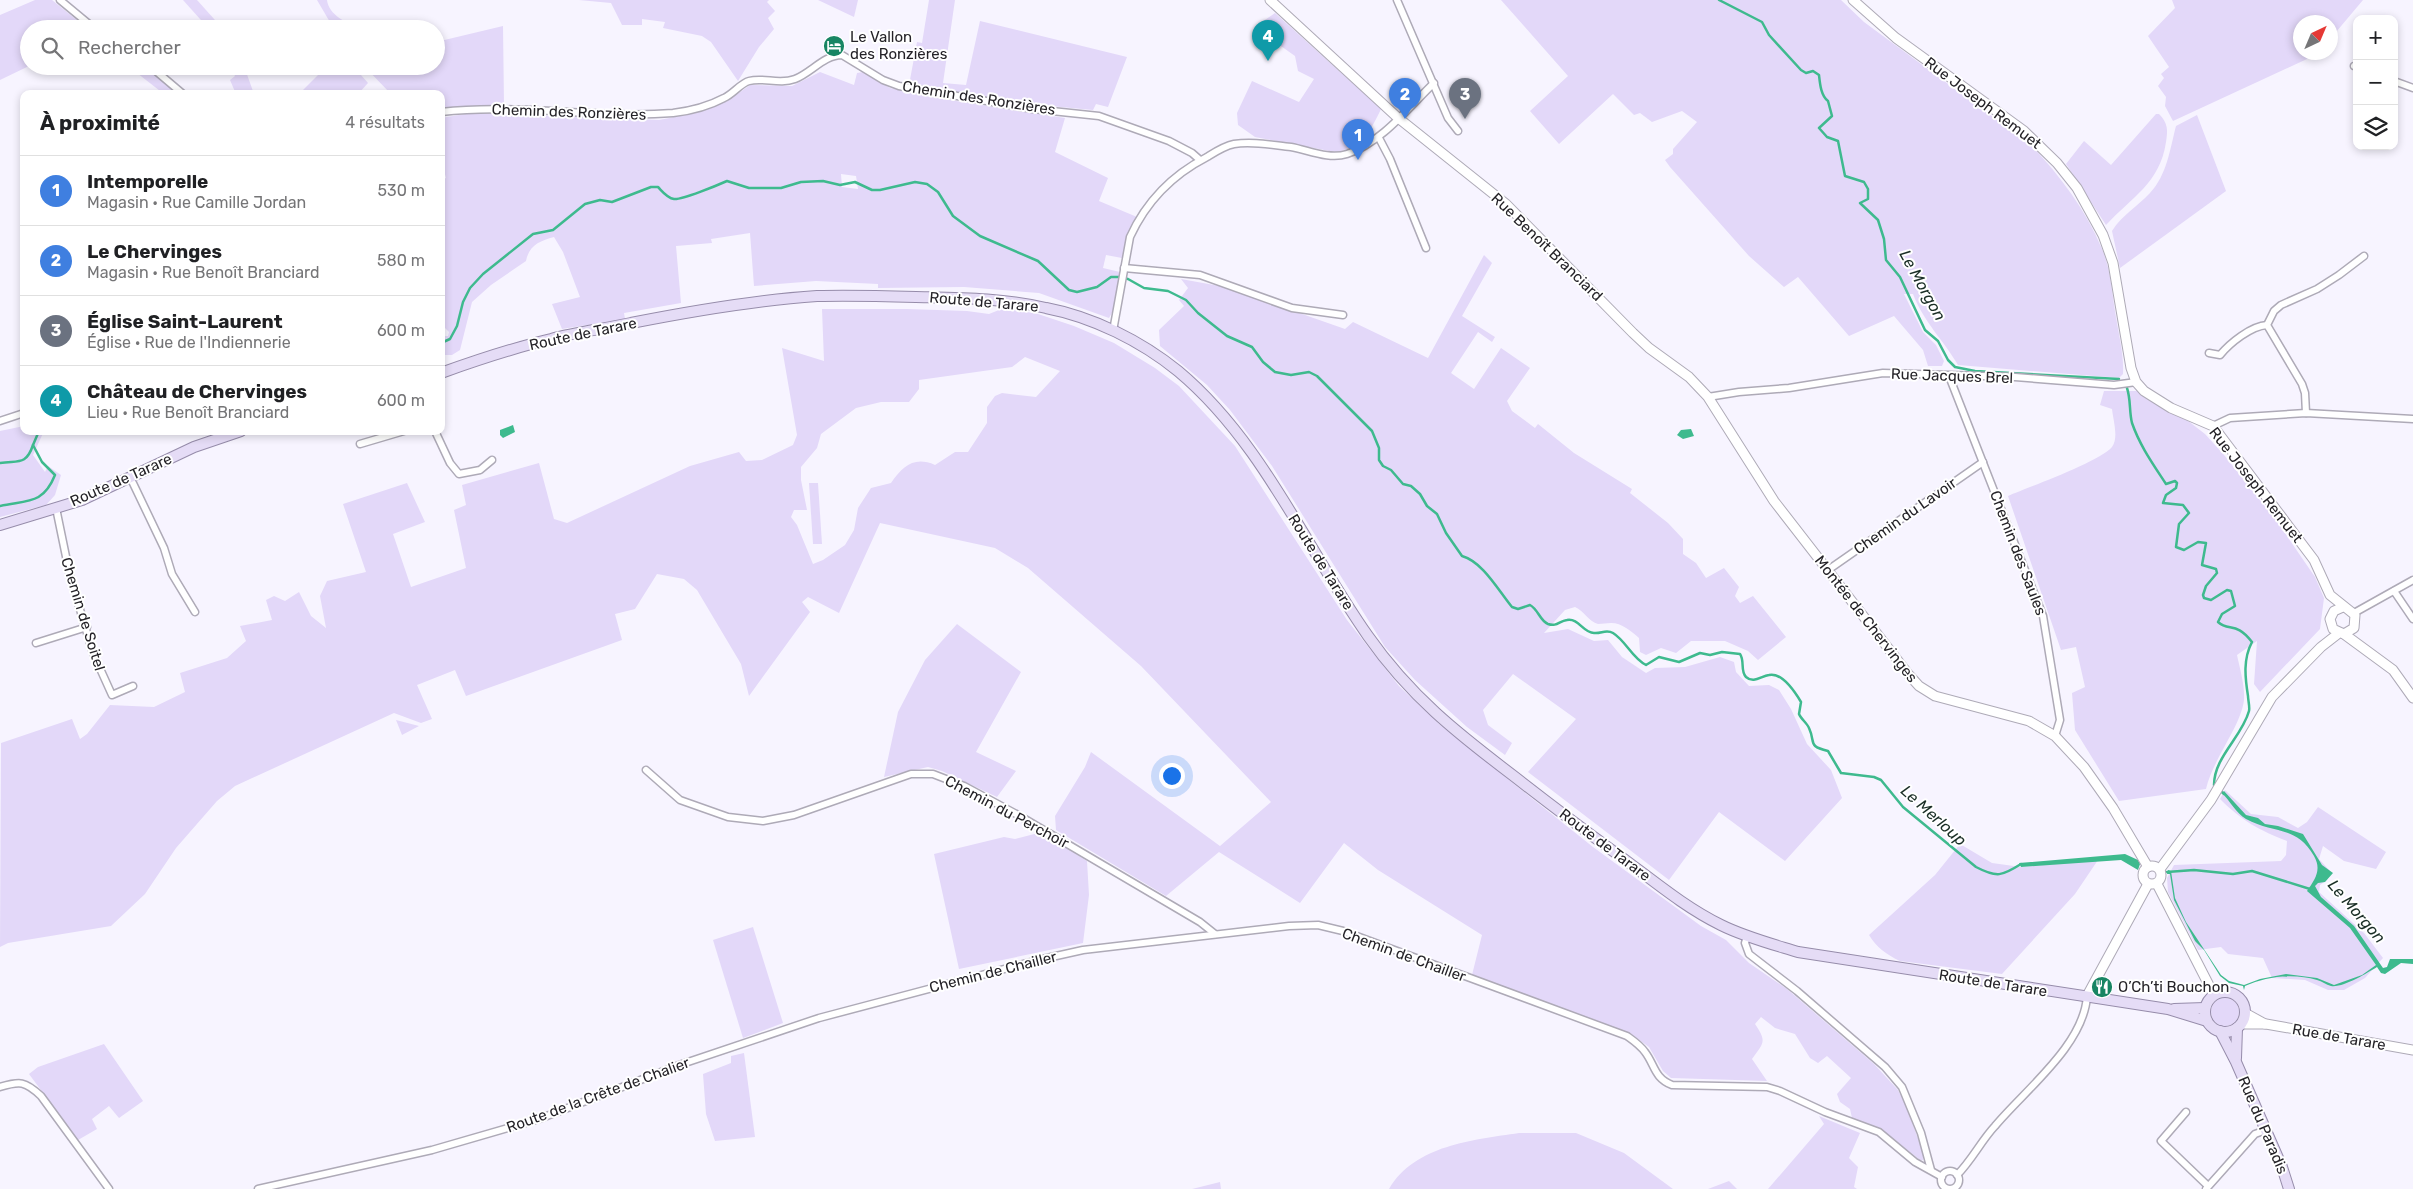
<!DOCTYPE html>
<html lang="fr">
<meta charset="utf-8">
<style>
:root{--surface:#fff;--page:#f6f6f6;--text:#202124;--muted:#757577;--line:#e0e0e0;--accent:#188563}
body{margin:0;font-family:Rubik,sans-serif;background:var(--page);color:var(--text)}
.controls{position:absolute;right:15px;top:15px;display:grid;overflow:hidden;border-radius:10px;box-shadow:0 2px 8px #0003}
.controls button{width:45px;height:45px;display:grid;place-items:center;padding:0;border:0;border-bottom:1px solid var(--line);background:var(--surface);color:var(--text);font:25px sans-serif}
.compass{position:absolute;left:2293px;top:15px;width:45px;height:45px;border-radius:50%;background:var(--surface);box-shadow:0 2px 8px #0003;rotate:44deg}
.you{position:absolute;left:1171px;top:775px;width:18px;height:18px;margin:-12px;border:4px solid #fff;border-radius:50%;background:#1a73e8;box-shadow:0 0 0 8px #1a73e833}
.badge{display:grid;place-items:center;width:32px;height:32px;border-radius:50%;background:var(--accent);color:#fff;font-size:16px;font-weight:700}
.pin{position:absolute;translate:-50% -41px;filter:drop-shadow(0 1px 2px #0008)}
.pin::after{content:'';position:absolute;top:26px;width:18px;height:15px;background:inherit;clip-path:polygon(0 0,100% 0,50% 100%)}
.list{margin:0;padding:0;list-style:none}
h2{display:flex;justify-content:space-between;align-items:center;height:65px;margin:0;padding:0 20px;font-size:21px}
h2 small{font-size:16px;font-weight:400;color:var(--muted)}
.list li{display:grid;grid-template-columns:32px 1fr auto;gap:15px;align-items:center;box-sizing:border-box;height:70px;padding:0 20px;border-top:1px solid var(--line)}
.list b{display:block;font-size:19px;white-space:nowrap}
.list p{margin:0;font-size:16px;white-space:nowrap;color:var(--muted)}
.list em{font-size:16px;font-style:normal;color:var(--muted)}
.icon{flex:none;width:28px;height:28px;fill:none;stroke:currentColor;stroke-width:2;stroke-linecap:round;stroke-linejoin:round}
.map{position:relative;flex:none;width:2413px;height:1189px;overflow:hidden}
.search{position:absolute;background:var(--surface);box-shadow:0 2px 8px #0003;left:20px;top:20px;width:425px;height:55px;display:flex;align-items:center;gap:12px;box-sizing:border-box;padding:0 18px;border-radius:28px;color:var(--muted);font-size:19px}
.panel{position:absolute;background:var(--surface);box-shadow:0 2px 8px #0003;left:20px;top:90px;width:425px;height:345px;border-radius:10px}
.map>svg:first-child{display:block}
.green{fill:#e3d8f9;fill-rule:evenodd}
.water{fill:#3eba8e}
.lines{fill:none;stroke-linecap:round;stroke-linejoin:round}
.stream{stroke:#3eba8e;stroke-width:2.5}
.street-casing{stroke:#aeaab7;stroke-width:9}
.secondary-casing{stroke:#aeaab7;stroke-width:11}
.primary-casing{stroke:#968caa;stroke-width:12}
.street{stroke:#fff;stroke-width:6}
.secondary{stroke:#fff;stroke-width:9}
.primary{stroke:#e5dcf6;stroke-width:10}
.labels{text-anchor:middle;stroke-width:4;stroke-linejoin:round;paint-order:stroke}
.poi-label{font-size:15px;fill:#252328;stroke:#fff;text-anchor:start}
.street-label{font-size:15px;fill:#252328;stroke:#fff}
.water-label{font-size:16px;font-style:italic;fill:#1a2e26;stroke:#fff}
</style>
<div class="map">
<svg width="2413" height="1189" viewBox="0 0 2413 1189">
<rect width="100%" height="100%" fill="#f7f4ff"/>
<g class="green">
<path d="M35,0H52L88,29H29V66L0,80V15Z"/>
<path d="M183,0H197L223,29H209Z"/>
<path d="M317,0H327C329,16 347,22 359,29H334Z"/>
<path d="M579,0H769L767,2L775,11L768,18L774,29L759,47L738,81L711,42L702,36L663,28L665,22L642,19V25H622L611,3Z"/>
<path d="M818,0H858L854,17Z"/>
<path d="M929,0H955L943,83L966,85L980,21L1127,57L1108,107L1096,104L1093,110L1029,104L909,85L917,42L922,43Z"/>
<path d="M1501,0H1841L1864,22L2031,145C2060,176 2086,210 2102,249C2111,269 2112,295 2116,317C2119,336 2124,355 2123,374L2119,378L1958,365C1944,341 1923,321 1913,294H1904L1923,332L1936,345L1944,361L1942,366H1928L1923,350L1894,316L1849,336L1798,277L1784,287L1749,256L1670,167L1665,160L1673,154V149L1697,122L1682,111L1652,122L1640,113L1634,115L1613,94L1559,144L1530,111L1568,76Z"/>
<path d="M2172,0H2363L2331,38L2330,22H2300V52L2320,53L2173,121L2165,106L2166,97L2158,86L2164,78L2161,74L2169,67L2148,36L2175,8Z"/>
<path d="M1275,13L1381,109C1371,130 1361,149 1335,152L1255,137L1238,125L1237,113L1252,81L1299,102L1314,79L1298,71L1295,56L1278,44L1264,40L1262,22Z"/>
<path d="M503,26L504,105L441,109V94H391L364,66H436V42Z"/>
<path d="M128,66H144L179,94H164Z"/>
<path d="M230,66H244L254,94H236L230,80L235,76Z"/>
<path d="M327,66H353L368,83L358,94H299Z"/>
<path d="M820,72L854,85L857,73L863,72L890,88L931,97L1065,118L1055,152L1108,178L1099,201L1137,217L1129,232L1122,258L1106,255L1103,268L1120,272L1114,309L1109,318L1039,293L964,287L878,288V284L816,281L754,286L750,233L711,239L712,243L676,246L681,303L624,313L625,319L562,329L552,304L580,297L563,252L554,237C540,241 529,245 526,261L491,285L472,302L460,350L452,355H441V336H448L449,332L441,324V180L446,178L441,160V118L471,113L659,120L696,113L715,106L729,100L750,85L792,86ZM841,174L856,176L858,189L842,187Z"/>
<path d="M2156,114H2159C2168,123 2168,130 2166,142C2160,183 2132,197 2106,225L2066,164L2084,141L2111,165Z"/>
<path d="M2197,115L2226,191L2120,268L2112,231C2122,215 2137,207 2150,193C2167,175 2170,149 2176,126Z"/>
<path d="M1484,255L1492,263L1462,316L1495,337L1492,342L1478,332L1451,373L1474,389L1501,348L1530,368L1507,401L1512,411L1535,428L1538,424L1574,453L1632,489L1630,493L1668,523L1683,539V554L1696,563L1706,578L1724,568L1739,587L1735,596L1740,603L1753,596L1786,637L1758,660L1748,651L1725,641H1691L1676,653L1661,648L1646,655L1640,652L1639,638C1631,631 1622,623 1611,623C1607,623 1602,624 1598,624C1589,622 1584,611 1575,607L1565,610L1544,633L1568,629L1594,641L1608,640L1622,657L1646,673L1655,668L1685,667L1720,657L1734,662L1736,672L1749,686L1769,685L1779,690L1791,709L1807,744L1831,770L1842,798L1785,861L1719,812L1669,880L1528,772L1576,719L1513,674L1483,710L1488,725L1512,743L1505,755L1467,727L1415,680L1385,647L1272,466L1230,410L1207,385L1160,346L1159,330L1184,306L1179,300L1188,288L1181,279L1225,287L1345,329L1353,322L1428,358Z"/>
<path d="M1004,308L1038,314L1074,326L1114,343L1155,368L1179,386L1235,446L1347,620L1399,686L1439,724L1593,847L1701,926L1726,940L1749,963L1787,989L1874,1064L1898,1090L1906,1106L1923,1152V1160H1920L1880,1128L1852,1118L1850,1109L1840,1102L1837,1094L1851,1078L1827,1056L1818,1063L1810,1058L1795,1034L1775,1028L1761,1017L1755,1024C1767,1042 1764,1042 1752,1059L1767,1081L1671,1078L1663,1071L1649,1047L1631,1034L1472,975L1482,935L1378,870L1344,843L1300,903L1219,852L1166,896L1056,830L1055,816L1085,767L1091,752L1220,846L1271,802L1141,666L1028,568L995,548L880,523L839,613L808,597L802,602L810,612L749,696L741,664L697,590L684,579L657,574L635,609L615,614L622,640L466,696L455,670L417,685L432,719L421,723L394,713L235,786L217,801L176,848L145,894L111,926L8,943L0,947L1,743L72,719L80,739L87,734L110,705L154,707L185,692L180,673L227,658L246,641L240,626L272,620L266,600L274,596L285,601L299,592L311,616L326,628L320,596L327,581L366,572L343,504L407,483L425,522L393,534L411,587L466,568L454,510L466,505L462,485L539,463L554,519L567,523L690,466L739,452L746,461L762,460L793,445L797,435L782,348L824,361L822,309H907L967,311L989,314ZM1025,357L1060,371L1036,397L1002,393L995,396L987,407V423L968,452H955L935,465C914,456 903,466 891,483L871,488L858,508L854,530L845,545L823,560L813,564L797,525L791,517L794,510H807L801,480V467L817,448L821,434L856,408L881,402H909L919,389V380L1012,367Z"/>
<path d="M2104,391H2137L2183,417L2205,434L2224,455L2278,523L2315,577L2324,598L2320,629L2260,692L2254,684L2257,641L2237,655C2240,669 2245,686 2244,700C2241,726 2213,759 2206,789L2119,801L2075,730L2072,693L2085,687L2076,647L2061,650L2008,496C2029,487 2099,462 2112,447C2119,438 2113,419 2112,409L2100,405Z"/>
<path d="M24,426V431H44L33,455L45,472L48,466L61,475L55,495L46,505L0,517V431Z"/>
<path d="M809,483H818L822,544H813Z"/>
<path d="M957,624L1021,672L976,752L1016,771L997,797L942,771L928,767L884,777L898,712L925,660Z"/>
<path d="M396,720L419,726L402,735Z"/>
<path d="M2225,790L2251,814L2278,817L2298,828L2307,822L2318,807L2386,852L2376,869L2344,861L2323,846L2319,859L2331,872L2327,880L2320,885L2319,892L2364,933L2383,958L2365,978L2344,990H2328L2305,980L2272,978L2263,958L2228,954L2221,947L2198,950L2168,892L2167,878L2174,865L2281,861L2286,855L2287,841C2259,830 2242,821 2220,799Z"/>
<path d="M1042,832L1087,861L1089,895L1083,943L959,969L934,854L1004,837L1015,839Z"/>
<path d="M1960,844L1992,863L2021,867L2098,860L2075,894L2002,974L1900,961C1887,955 1876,947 1869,935L1935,875Z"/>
<path d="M753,927L783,1023L743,1038L713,940Z"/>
<circle cx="2225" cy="1012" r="14"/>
<path d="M104,1044L143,1101L119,1118L109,1106L92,1119L97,1129L78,1140L29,1074L38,1067Z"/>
<path d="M744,1053L755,1137L715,1141L706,1114L703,1074L731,1063V1056Z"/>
<path d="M1819,1116L1860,1133L1849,1158L1858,1167L1854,1187L1857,1189H1768L1824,1124Z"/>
<path d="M1519,1133H1576L1624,1153L1673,1189H1389C1415,1145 1473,1140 1519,1133Z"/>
<path d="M1729,1181L1737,1189H1708Z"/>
<path d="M1220,1182L1221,1189H1192Z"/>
</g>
<g class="water">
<path d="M513,425L515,432L503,438L500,435V430Z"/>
<path d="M1691,429L1694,436L1683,439L1677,435L1681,430Z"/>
<path d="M2224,791L2246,815L2258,818L2265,824L2278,826L2303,834L2322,865L2333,873L2325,882L2318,883L2315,886L2321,897L2354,926L2383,968L2387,967L2390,959H2413V964L2401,963L2385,974L2381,973L2377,967C2367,973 2343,988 2331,986C2326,985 2322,981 2317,980C2294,973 2267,976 2245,986L2244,990L2243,986L2229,983L2220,976L2204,950L2195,941L2174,900L2170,874H2167L2168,870L2171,871L2175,898L2186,922L2221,975L2229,981L2244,985L2260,979L2286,974L2317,978L2334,985L2362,975L2376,965L2350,928L2307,891C2315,879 2322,870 2314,856C2296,825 2273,834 2246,819C2236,813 2230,801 2222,793Z"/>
<path d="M2125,854L2138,860L2140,864L2138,870L2121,860L2021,867L2019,863Z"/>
</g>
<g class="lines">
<g class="stream">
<path d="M1719,0L1762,22L1769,35L1801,70L1806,73L1813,71L1819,75C1820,84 1821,96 1828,101L1832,116L1819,128L1827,137L1838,141L1845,176L1864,182L1868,189V199L1860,203L1878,220L1884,239L1886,260L1900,277L1925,330L1938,341L1948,360L1955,367L1975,371L2119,379"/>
<path d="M441,343L450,339L457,326L463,302L470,288L483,274L533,234L553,230L585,204L600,200L612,202L651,187H658C662,191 667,198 674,199C682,200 718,185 727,181L749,188H781L801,182L823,181L840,185L855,182L872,190H880L915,182L927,184L938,192L953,216L980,236L1038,261L1069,290L1077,292L1097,287L1111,277H1119L1128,279L1144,288L1168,291L1186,300L1198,313L1227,336L1252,347L1263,362L1275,372L1291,375L1309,372L1317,376L1372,431L1379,448V460L1383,466L1391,470L1403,484L1411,486L1420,494L1427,506L1437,514L1446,533L1462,556C1483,562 1498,590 1512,607L1518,609L1530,605C1538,609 1540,621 1548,624C1557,627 1559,621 1567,620C1579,618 1583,633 1594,633C1601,634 1606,629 1613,633C1626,641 1632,658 1646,665L1659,657L1679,662L1700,653L1710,655L1722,652L1740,654C1745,661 1740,671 1746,677C1754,684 1761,676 1769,675C1782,672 1795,692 1801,702L1799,714C1801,719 1807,723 1809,728C1816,743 1807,746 1828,751L1841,773L1874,777L1881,780L1903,807L1976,867C1997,878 2002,876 2021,864"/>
<path d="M2127,388C2131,400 2129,411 2132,423C2140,446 2153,464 2166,484L2175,481L2177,483L2176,488L2166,495L2163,503L2183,505L2189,513L2179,524L2176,547L2184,550L2198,542L2206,543L2202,565L2216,569L2217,573L2206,586L2203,595L2204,598L2211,600L2227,590L2231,591L2235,606L2222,614L2218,622C2229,632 2236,621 2252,642C2243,659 2245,677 2248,696C2248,700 2250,707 2249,711C2242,737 2214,757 2214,785L2224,794"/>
<path d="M0,463C18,460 26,466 33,445"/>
<path d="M0,506C27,500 43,505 55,475L42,462L33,445L39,431"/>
<path d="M2167,872L2194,870L2233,874L2252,871L2310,889"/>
</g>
<g class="street-casing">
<g id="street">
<path d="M60,0L95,29"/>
<path d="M1397,0L1448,118L1458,131"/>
<path d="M150,66L183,94"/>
<path d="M2354,66L2357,67"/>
<path d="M2394,81L2413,88"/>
<path d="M441,112C518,103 596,119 673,113C690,111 709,106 724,98C733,94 741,83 749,81C764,77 779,85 795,79C811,73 824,55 842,55L883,80L899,86L1033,109L1099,116L1169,141L1192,153L1200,160"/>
<path d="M1379,138L1390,159L1426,248"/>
<path d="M1124,268L1200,275L1292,308L1343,315"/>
<path d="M1113,331L1130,237C1146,202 1172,175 1207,157C1215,152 1224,146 1234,144C1253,141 1272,145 1291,147C1308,150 1329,160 1347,154C1381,143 1409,107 1434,83"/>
<path d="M2209,353L2220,355C2230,343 2251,326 2267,325"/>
<path d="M1949,376L2043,616L2060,720L2055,736"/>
<path d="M1708,397L1739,392L1789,388L1883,373L2015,377L2114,385L2136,382"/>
<path d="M2306,413L2305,393L2302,384L2267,325L2274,311L2281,305L2317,289L2339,275L2364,256"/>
<path d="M0,421L24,413"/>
<path d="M2213,426L2230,418L2306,413L2413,419"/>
<path d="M435,431L450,463L459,474L480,470L492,460"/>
<path d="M360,444L404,431"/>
<path d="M131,479L164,548L172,574L195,612"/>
<path d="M56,508L70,576L93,653L112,695L133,686"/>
<path d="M1828,570L1983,462"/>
<path d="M2394,591L2413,619"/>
<path d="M2354,613L2413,580"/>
<path d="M36,643L87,627"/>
<path d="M646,770L680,800L728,817L763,821L794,815L911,774H933L964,786L1018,815L1200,922L1215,934"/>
<path d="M1747,936L1745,943L1749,954L1797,991L1885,1067L1902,1087L1921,1133L1931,1170"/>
<path d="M0,1087C20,1081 25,1081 41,1096L109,1189"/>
<path d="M2186,1112L2161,1141L2208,1186"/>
<circle cx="1950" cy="1180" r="9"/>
<path d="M1957,1175C1972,1160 1981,1141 1995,1126C2025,1090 2084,1045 2087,996"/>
<path d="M258,1189L432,1150L539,1119L682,1064L819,1018L1038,960L1083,950L1289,926L1318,925L1343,931L1627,1036C1634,1041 1640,1045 1645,1052C1655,1065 1654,1078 1672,1085L1767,1087L1780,1091L1825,1112L1879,1132L1915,1162L1942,1177"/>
<path d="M2206,1189L2255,1134L2266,1130"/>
</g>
</g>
<g class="secondary-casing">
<g id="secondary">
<path d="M1270,0L1397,117L1506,204L1633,333L1649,348L1689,377L1708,397L1774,501L1909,675L1919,686L1935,696L2029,721L2055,736L2084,767L2113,808L2148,867"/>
<path d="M1853,0L1896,38L2024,131L2057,163L2077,188L2103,235L2113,263L2131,368L2136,382L2144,391L2171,408L2213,426L2314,560L2330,595L2355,615L2354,628L2344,634L2333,629L2330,619L2334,611L2343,607"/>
<path d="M2344,634L2393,670L2413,698"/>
<circle cx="2152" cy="875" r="9"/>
<path d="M2160,869L2211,800L2272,697L2321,647L2339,633"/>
<path d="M2157,884L2214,995"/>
<path d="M2087,996L2148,884"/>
<path d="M2245,1013L2265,1024"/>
<path d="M2241,1024H2266L2413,1050"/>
</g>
</g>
<g class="primary-casing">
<g id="primary">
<path d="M441,373C477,360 513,348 551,339C577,332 604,329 631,323C692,311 755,300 817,296C850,295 883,296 916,297C959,298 1003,298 1046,308C1093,317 1141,341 1178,371C1262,441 1306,548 1368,636C1410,696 1457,733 1515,777C1547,802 1580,827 1613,851C1648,876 1682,906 1721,925C1745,937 1772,944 1798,952L2168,1009L2207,1021"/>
<path d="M0,525L82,500L194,447L241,431"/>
<circle cx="2225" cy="1012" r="20"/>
<path d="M2174,1009L2205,1008"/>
<path d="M2220,1031L2236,1062L2282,1167L2289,1189"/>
<path d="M2236,1058L2237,1028"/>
</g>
</g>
<use href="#street" class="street"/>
<use href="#secondary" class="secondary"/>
<use href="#primary" class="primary"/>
</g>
<defs>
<g id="hotel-disc" transform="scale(1.125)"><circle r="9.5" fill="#188563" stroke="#fff"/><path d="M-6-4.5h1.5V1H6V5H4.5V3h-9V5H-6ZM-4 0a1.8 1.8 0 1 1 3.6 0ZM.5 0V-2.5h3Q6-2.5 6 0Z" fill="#fff"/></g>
<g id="restaurant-disc" transform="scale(1.125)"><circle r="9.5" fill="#188563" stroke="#fff"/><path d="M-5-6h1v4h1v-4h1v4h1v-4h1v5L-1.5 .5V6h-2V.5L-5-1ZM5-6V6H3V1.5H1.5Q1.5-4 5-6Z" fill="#fff"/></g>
</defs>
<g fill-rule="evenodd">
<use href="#hotel-disc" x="834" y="46"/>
<use href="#restaurant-disc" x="2102" y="987"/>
</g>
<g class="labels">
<g class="poi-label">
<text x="850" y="42">Le Vallon<tspan x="850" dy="17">des Ronzières</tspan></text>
<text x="2118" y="992">O’Ch’ti Bouchon</text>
</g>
<g class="street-label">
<text transform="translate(979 98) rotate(9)" y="5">Chemin des Ronzières</text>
<text transform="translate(1983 103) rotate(37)" y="5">Rue Joseph Remuet</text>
<text transform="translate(569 112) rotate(2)" y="5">Chemin des Ronzières</text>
<text transform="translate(1547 247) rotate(44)" y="5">Rue Benoît Branciard</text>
<text transform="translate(984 302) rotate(5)" y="5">Route de Tarare</text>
<text transform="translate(583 334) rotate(-12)" y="5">Route de Tarare</text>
<text transform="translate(1952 376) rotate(2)" y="5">Rue Jacques Brel</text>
<text transform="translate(121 480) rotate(-24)" y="5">Route de Tarare</text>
<text transform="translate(2256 485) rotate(52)" y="5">Rue Joseph Remuet</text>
<text transform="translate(1905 516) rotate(-35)" y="5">Chemin du Lavoir</text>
<text transform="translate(2018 553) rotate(69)" y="5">Chemin des Saules</text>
<text transform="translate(1321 562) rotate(58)" y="5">Route de Tarare</text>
<text transform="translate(83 614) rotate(73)" y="5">Chemin de Soitel</text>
<text transform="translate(1866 619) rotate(52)" y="5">Montée de Chervinges</text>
<text transform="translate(1007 812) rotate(28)" y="5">Chemin du Perchoir</text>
<text transform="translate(1605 845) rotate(37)" y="5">Route de Tarare</text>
<text transform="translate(1404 955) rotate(20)" y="5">Chemin de Chailler</text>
<text transform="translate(993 972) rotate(-14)" y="5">Chemin de Chailler</text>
<text transform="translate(1993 983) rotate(9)" y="5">Route de Tarare</text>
<text transform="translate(2339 1037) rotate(10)" y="5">Rue de Tarare</text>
<text transform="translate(598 1095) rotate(-20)" y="5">Route de la Crête de Chalier</text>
<text transform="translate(2263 1125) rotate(67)" y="5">Rue du Paradis</text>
</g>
<g class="water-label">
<text transform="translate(1923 285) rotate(61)" y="6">Le Morgon</text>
<text transform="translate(1934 815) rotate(42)" y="6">Le Merloup</text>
<text transform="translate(2357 911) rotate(49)" y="6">Le Morgon</text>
</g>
</g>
</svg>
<div class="controls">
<button>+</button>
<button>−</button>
<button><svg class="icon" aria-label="layers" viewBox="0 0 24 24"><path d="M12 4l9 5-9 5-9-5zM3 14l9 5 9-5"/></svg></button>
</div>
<svg class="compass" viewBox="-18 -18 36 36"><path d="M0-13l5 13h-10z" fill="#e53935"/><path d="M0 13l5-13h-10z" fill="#757577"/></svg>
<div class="you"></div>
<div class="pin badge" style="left:1358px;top:160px;background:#3f7fe0">1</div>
<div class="pin badge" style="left:1405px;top:119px;background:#3f7fe0">2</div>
<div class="pin badge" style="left:1465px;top:119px;background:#6b7280">3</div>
<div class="pin badge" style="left:1268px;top:61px;background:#0f9aa8">4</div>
<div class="search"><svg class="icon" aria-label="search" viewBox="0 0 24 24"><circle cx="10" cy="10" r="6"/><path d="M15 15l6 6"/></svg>Rechercher</div>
<section class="panel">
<h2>À proximité<small>4 résultats</small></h2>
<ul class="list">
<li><span class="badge" style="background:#3f7fe0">1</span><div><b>Intemporelle</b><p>Magasin · Rue Camille Jordan</p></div><em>530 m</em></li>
<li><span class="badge" style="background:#3f7fe0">2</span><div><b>Le Chervinges</b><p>Magasin · Rue Benoît Branciard</p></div><em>580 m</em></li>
<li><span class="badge" style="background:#6b7280">3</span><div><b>Église Saint-Laurent</b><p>Église · Rue de l'Indiennerie</p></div><em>600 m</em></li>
<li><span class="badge" style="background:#0f9aa8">4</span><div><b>Château de Chervinges</b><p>Lieu · Rue Benoît Branciard</p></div><em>600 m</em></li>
</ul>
</section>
</div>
